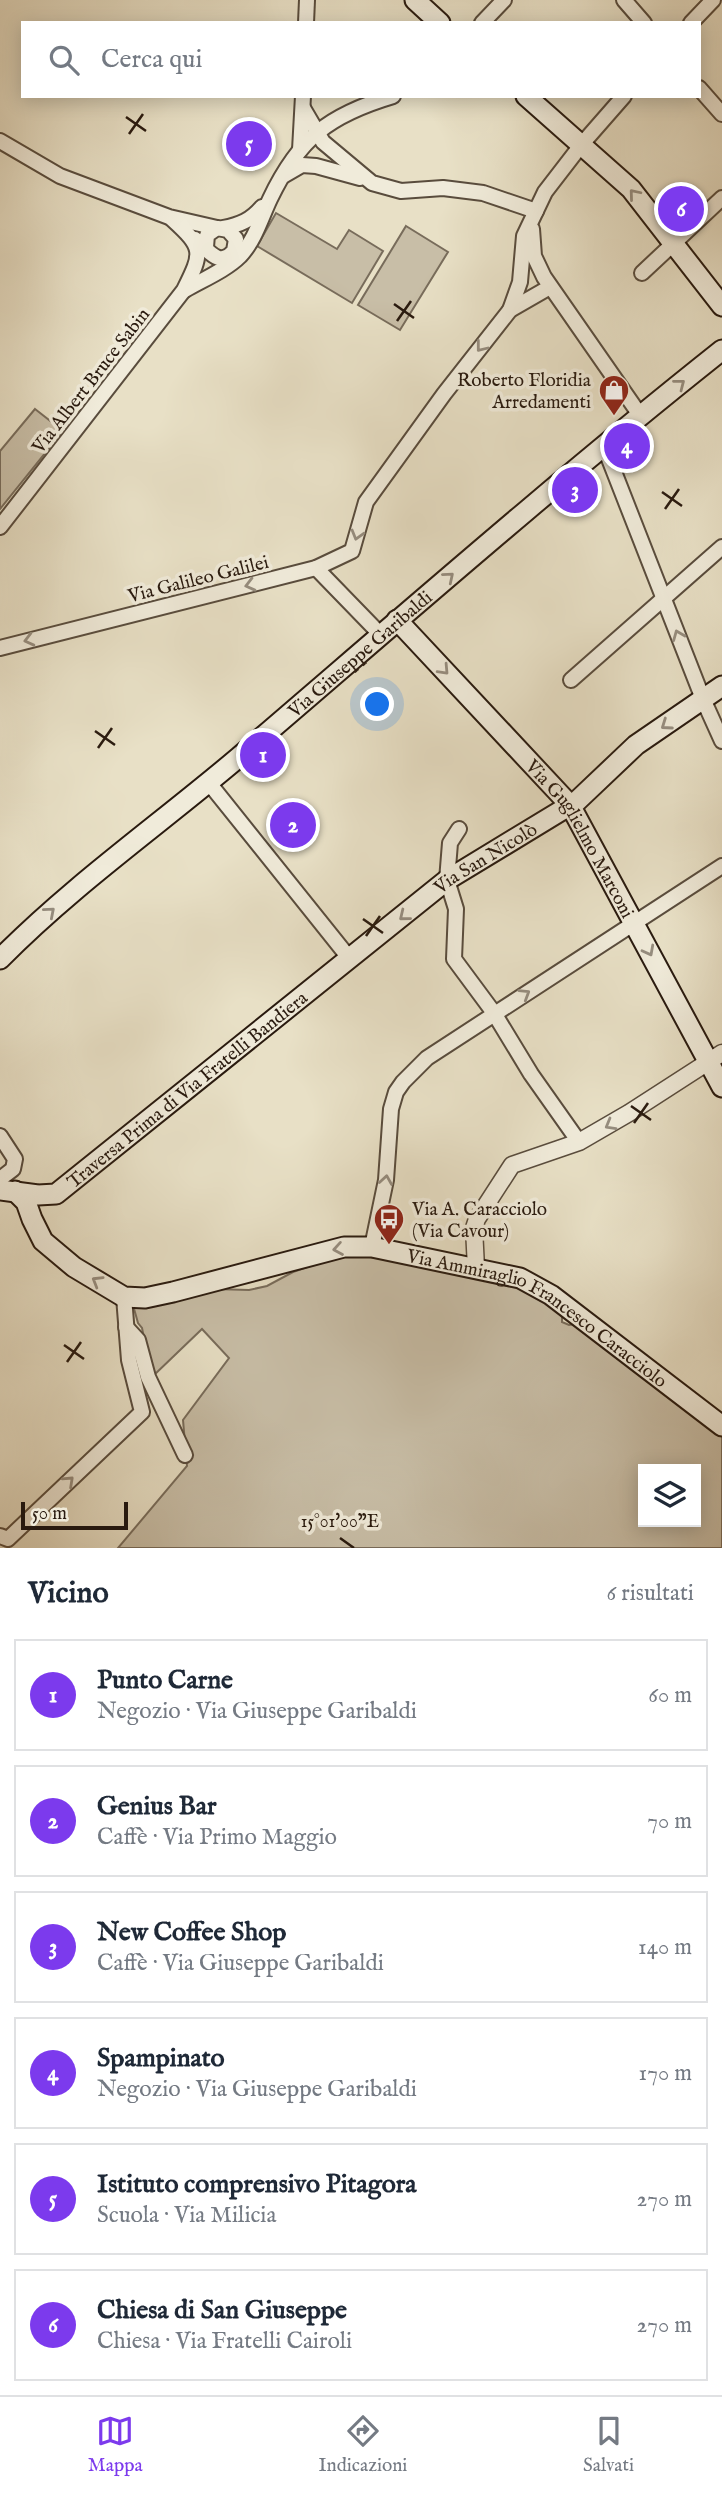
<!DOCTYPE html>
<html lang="it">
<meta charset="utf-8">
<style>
:root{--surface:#fff;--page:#f6f6f7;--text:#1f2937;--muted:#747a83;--line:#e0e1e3;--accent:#7c3aed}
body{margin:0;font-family:"IM FELL English",serif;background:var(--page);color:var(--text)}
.controls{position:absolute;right:21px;bottom:21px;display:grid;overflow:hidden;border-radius:0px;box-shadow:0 4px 18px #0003}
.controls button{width:63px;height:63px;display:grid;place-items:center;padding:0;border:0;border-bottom:2px solid var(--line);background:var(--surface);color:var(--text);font:35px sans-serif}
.scale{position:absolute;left:21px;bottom:18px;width:107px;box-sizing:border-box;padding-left:7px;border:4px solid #291a0f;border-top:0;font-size:19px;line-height:24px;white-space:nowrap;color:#291a0f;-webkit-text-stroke:5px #f0ebda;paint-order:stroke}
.you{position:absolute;left:378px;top:705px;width:24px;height:24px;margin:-18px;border:5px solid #fff;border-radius:50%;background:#1a73e8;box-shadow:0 0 0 10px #1a73e833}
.badge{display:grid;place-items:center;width:46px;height:46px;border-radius:50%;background:var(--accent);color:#fff;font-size:23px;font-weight:700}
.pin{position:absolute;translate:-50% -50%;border:4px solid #fff;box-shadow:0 2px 7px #0006}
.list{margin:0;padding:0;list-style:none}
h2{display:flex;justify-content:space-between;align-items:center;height:91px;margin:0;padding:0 28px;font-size:30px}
h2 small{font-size:23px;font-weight:400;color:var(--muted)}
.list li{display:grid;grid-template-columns:46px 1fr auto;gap:21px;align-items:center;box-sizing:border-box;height:112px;margin:0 14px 14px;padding:0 14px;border:2px solid var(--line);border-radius:0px}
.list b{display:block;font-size:26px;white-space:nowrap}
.list p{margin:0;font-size:23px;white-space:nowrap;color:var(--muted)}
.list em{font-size:23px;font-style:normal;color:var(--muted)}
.icon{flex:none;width:38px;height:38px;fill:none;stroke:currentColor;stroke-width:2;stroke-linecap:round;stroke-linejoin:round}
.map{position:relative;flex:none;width:722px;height:1548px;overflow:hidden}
.search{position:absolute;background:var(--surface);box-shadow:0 4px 18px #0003;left:21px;right:21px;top:21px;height:77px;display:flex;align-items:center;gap:18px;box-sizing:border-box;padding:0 24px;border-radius:0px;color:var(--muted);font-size:26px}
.sheet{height:847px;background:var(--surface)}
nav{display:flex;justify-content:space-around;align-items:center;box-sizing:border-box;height:98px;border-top:2px solid var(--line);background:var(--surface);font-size:19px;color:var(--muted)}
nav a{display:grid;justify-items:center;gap:4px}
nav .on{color:var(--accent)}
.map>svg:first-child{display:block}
.green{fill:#c8bea7;stroke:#786c5b;stroke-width:2;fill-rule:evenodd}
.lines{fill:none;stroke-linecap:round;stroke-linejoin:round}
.minor-casing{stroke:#594c3d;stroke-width:18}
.tertiary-casing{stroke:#594c3d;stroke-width:19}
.secondary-casing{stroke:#291a0f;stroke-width:23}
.minor{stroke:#f0ebda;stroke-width:14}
.tertiary{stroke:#f0ebda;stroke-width:16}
.secondary{stroke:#f0ebda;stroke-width:19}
.oneway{stroke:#968d7f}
.ticks{fill:none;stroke:#291a0f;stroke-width:2.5}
.labels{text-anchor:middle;stroke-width:7;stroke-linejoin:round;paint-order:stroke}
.poi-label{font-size:19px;fill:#291a0f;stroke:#f0ebda;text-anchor:end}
.street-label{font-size:19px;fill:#291a0f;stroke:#f0ebda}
.ticks-label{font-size:18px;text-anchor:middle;fill:#291a0f;stroke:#f0ebda;stroke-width:7;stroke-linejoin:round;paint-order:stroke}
</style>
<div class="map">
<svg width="722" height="1548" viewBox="0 0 722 1548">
<rect width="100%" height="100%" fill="#e8e0c6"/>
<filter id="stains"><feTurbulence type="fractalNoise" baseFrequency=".00286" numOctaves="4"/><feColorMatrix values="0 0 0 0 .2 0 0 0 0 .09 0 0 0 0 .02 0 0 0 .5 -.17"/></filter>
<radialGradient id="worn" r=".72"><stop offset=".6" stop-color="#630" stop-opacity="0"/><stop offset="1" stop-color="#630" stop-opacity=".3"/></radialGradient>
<g class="green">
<path d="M276,213L337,249L349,230L383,251L352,303L257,246Z"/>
<path d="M406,226L448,252L400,330L358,305Z"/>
<path d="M35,409L63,431L0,509V451Z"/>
<path d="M350,1255L388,1259L518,1288L539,1297L562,1314V1322L569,1325L576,1324L722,1436V1548H118L187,1466L183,1420L229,1358L202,1329L152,1377L142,1328L138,1323L133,1305L214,1289L249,1290L267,1286L293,1272L325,1261ZM643,1469H696V1522H643Z"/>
</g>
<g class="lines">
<g class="minor-casing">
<g id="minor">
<path d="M624,0L644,23"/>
<path d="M306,23L307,0"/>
<path d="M482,23L504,0"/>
<path d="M691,23L713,0"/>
<path d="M699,88L722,114"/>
<path d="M303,108L323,142L372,183L401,191L443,188L483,193L536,211"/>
<path d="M0,141L60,176L169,217L217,228"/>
<path d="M300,150L303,96"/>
<path d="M283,176L302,165L316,166L360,178"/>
<path d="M223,228C240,225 251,220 262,207"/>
<path d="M532,229L534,256L544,277L640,415"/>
<path d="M195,239C208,249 218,269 234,251L236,239L228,230L217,228L207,235L206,247"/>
<path d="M642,273L722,198"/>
<path d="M185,290C202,280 226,270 240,256C255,240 261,218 270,199C299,138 329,115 393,96"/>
<path d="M510,310L520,282L524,236L545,192L582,144L624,96"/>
<path d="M604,446L703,699L722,741"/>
<path d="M0,527L184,290C203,252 204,248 172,219"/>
<path d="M316,568L381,635"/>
<path d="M0,648L316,568L352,551L366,502L444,394L510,310L550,287"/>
<path d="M571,680L722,547"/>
<path d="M209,783L350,959"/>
<path d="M459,829L450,843L447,880L456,909L454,959L494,1013L531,1074L579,1142"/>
<path d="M0,1136L15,1159L13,1169L0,1179"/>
<path d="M372,1247L386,1180L391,1109L396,1092L403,1082L427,1058L722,866"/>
<path d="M126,1327L138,1340L148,1377L185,1455"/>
<path d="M0,1536L8,1539L142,1412L129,1360L124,1297"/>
</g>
</g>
<g class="tertiary-casing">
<path id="tertiary" d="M476,1268L474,1228L477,1219L512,1165L579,1142L629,1113L722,1053"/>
</g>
<g class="secondary-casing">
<g id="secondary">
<path d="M415,0L440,23"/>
<path d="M526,96L631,189L722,306"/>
<path id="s1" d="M397,620L570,805L722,1087"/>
<path id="s2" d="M0,959C73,885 160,824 239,757C399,620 557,481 722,350"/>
<path id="s3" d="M0,1190L38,1195L56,1194L447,880L577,801L636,745L722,686"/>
<path id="s4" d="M15,1191L26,1202L32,1219L43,1241L74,1267L124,1297L145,1298L173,1292L344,1247H372L520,1278L551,1295L722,1426"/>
</g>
</g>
<use href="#minor" class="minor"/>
<use href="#tertiary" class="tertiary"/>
<use href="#secondary" class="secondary"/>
</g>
<defs><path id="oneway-chevron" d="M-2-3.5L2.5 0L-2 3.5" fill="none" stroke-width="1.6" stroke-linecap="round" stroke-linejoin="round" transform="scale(1.75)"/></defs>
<g class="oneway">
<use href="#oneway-chevron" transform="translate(634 194) rotate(-130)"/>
<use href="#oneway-chevron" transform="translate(481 347) rotate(128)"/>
<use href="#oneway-chevron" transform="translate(680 384) rotate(-38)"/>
<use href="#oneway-chevron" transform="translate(357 535) rotate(106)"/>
<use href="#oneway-chevron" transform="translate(449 577) rotate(-40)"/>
<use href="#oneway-chevron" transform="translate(250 585) rotate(166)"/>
<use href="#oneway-chevron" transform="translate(678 635) rotate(-112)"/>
<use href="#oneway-chevron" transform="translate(29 640) rotate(166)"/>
<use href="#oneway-chevron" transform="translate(444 670) rotate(47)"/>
<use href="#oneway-chevron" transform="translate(666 725) rotate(145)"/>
<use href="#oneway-chevron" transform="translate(50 912) rotate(-41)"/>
<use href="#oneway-chevron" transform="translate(404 916) rotate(141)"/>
<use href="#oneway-chevron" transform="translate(649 951) rotate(62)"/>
<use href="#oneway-chevron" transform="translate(525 994) rotate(-32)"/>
<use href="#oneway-chevron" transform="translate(610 1125) rotate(150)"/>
<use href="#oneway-chevron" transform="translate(386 1180) rotate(-81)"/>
<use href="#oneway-chevron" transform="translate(338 1249) rotate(170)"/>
<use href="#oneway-chevron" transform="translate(97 1281) rotate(-149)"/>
<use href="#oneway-chevron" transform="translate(69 1481) rotate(-43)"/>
</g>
<path class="ticks" d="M126,117L146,131M129,134L143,114M394,304L414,318M397,321L411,301M662,492L682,506M665,509L679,489M95,731L115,745M98,748L112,728M363,919L383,933M366,936L380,916M631,1106L651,1120M634,1123L648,1103M64,1345L84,1359M67,1362L81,1342M340,1538L354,1548"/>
<defs>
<g id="shop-pin" transform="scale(1.575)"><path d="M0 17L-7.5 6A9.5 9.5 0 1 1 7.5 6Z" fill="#8f2418" stroke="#f0ebda"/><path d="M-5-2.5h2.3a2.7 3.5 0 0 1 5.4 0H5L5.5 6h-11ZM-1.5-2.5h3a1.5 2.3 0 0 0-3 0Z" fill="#fff"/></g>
<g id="bus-pin" transform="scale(1.575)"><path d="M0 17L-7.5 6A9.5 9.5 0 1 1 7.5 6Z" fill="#8f2418" stroke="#f0ebda"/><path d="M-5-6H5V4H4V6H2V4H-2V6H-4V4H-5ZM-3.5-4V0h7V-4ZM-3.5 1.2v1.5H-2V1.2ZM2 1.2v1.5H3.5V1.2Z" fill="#fff"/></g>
</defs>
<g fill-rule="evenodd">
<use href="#shop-pin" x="614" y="390"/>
<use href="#bus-pin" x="389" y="1219"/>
</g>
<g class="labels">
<g class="poi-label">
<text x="591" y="386">Roberto Floridia<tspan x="591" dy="22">Arredamenti</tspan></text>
<text x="412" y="1215" text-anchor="start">Via A. Caracciolo<tspan x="412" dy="22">(Via Cavour)</tspan></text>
</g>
<g class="street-label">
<text transform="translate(90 380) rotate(-52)" y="7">Via Albert Bruce Sabin</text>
<text transform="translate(198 578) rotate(-14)" y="7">Via Galileo Galilei</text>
<text dy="7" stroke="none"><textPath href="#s2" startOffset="472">Via Giuseppe Garibaldi</textPath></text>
<text dy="7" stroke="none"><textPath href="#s1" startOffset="287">Via Guglielmo Marconi</textPath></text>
<text dy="7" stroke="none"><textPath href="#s3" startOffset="602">Via San Nicolò</textPath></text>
<text dy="7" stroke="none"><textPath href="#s3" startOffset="224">Traversa Prima di Via Fratelli Bandiera</textPath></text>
<text dy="7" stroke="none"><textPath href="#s4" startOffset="595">Via Ammiraglio Francesco Caracciolo</textPath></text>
</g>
</g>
<g class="ticks-label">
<text x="340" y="1527">15°01'00"E</text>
</g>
<rect width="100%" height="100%" filter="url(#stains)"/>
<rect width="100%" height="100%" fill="url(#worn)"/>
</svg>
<div class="controls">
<button><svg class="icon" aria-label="layers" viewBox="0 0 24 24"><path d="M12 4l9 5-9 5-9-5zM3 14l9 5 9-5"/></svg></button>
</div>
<div class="scale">50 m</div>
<div class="you"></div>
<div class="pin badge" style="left:263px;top:755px">1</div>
<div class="pin badge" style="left:293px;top:825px">2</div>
<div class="pin badge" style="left:575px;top:490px">3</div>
<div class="pin badge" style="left:627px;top:446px">4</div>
<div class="pin badge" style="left:249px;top:144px">5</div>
<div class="pin badge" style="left:681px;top:209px">6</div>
<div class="search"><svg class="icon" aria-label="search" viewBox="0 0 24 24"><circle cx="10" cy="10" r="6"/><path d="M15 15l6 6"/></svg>Cerca qui</div>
</div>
<section class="sheet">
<h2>Vicino<small>6 risultati</small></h2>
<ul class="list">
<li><span class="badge">1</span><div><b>Punto Carne</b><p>Negozio · Via Giuseppe Garibaldi</p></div><em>60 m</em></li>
<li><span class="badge">2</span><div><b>Genius Bar</b><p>Caffè · Via Primo Maggio</p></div><em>70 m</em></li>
<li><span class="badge">3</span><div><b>New Coffee Shop</b><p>Caffè · Via Giuseppe Garibaldi</p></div><em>140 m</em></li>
<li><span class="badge">4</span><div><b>Spampinato</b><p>Negozio · Via Giuseppe Garibaldi</p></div><em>170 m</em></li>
<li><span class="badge">5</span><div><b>Istituto comprensivo Pitagora</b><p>Scuola · Via Milicia</p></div><em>270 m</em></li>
<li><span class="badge">6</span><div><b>Chiesa di San Giuseppe</b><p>Chiesa · Via Fratelli Cairoli</p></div><em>270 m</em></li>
</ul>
</section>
<nav>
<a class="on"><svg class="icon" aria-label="map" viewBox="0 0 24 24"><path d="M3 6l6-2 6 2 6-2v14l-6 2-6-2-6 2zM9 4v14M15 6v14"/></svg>Mappa</a>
<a><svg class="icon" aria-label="directions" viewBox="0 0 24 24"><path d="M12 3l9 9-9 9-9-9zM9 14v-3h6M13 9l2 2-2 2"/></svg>Indicazioni</a>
<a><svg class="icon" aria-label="saved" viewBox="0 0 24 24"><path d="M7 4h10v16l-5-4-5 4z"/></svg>Salvati</a>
</nav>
